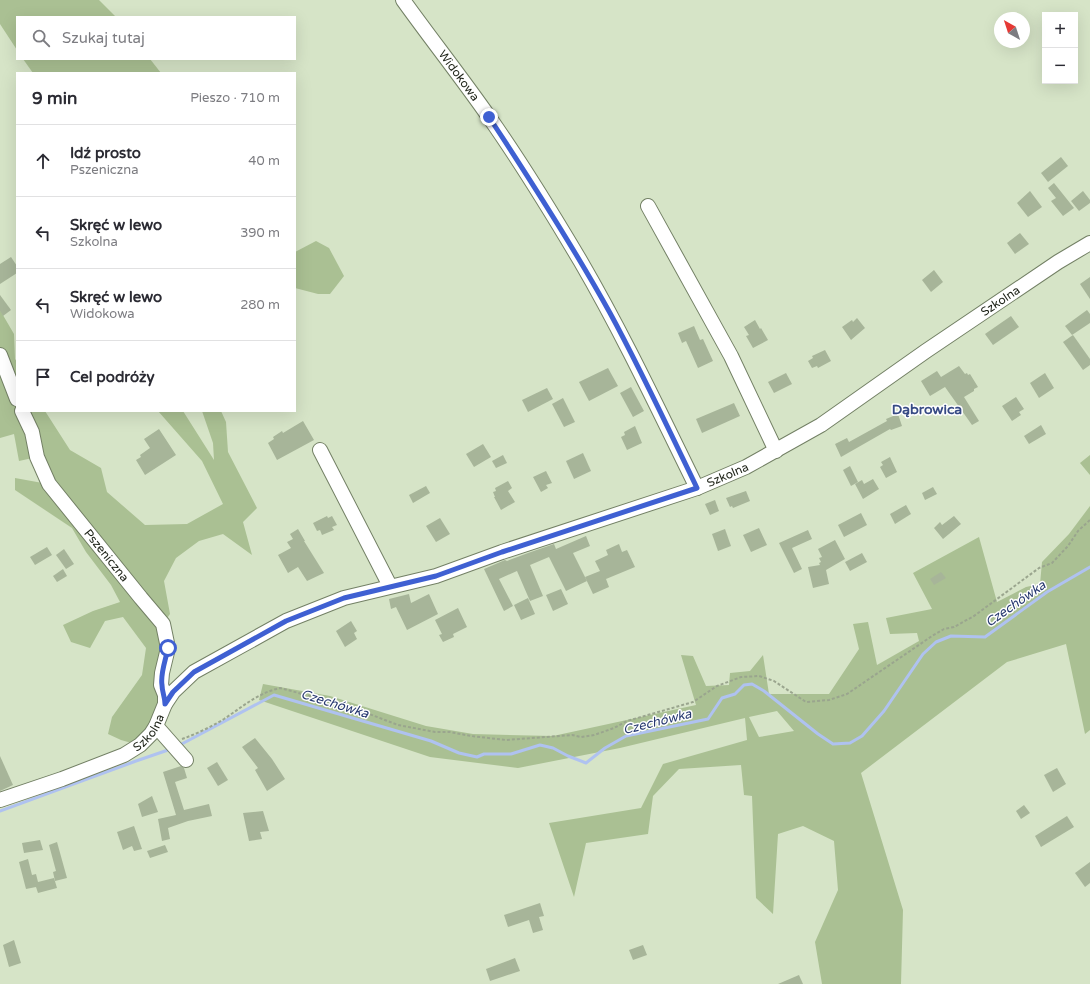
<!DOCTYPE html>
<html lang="pl">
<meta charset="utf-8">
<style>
:root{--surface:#fff;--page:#f7f7f7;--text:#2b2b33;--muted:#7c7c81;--line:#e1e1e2}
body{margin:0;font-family:"Varela Round",sans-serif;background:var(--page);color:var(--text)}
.controls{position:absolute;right:12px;top:12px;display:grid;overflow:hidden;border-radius:0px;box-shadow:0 4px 16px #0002}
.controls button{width:36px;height:36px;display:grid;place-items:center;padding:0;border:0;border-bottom:1px solid var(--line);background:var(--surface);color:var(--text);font:20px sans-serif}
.compass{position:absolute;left:994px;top:12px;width:36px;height:36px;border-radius:50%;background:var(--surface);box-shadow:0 4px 16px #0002;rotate:321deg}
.stop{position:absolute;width:12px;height:12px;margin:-9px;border:3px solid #3f60d2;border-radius:50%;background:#fff}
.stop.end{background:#3f60d2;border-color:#fff;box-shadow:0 1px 4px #0008}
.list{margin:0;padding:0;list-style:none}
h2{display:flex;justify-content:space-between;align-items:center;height:52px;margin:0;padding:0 16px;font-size:17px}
h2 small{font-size:13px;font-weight:400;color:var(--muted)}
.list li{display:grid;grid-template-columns:26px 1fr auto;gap:12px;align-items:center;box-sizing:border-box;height:72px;padding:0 16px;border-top:1px solid var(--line)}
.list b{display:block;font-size:15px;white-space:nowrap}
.list p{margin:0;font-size:13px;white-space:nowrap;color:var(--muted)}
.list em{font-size:13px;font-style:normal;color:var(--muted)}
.icon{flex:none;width:22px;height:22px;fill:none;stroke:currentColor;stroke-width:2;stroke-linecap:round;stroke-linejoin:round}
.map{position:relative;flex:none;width:1090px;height:984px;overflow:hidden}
.search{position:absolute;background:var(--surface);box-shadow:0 4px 16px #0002;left:16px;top:16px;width:280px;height:44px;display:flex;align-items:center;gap:10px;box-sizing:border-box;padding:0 14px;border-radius:0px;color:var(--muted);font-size:15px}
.panel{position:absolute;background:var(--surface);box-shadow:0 4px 16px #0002;left:16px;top:72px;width:280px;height:340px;border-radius:0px}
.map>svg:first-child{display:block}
.green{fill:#aac093;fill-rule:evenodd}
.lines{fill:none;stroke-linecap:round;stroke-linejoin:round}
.stream{stroke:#afc2f0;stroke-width:3}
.building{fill:#a7b599}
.minor-casing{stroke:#738065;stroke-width:16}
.path{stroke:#9aa58e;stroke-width:2;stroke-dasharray:3 2;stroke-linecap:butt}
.minor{stroke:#fff;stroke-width:14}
.route{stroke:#3f60d2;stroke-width:5}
.labels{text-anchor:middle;stroke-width:3;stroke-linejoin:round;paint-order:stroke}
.street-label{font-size:12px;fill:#1e2318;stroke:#fff}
.water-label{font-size:13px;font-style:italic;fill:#273970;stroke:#fff}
.quarter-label{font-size:14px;font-weight:bold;fill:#364a84;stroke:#fff}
</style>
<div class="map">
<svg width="1090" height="984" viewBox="0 0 1090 984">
<rect width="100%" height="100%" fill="#d6e4c7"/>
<g class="green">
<path d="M0,0H99L116,17H17V50L0,24Z"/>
<path d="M23,59H150L161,73H33Z"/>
<path d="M316,241L329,248L344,276L330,294H318L295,288V252Z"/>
<path d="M0,310L14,334L15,359L17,362V411H45L70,450L101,468L107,492L145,525L187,524L223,504L202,461L158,411H183L214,460L213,443L202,411H221L226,422L228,452L257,508L243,522L252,555L223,534L199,541L176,558L164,581L170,614L163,624L159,713L135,744L121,740L108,734L112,717L142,675L146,648L123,617L105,621L90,648L71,642L63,625L93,611L120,602L111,585L86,552L72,528L15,490V478L48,484L37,457L19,461L14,434L0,438Z"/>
<path d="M1090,455V475L1080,463Z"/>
<path d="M1090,506V730L1085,734L1066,644L1007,662L861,773L903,910L901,984H822L815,942L838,890L834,841L803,826L778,834L773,914L756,898L752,796L744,795L741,765L679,769L653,796L648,834L586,843L574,897L549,823L641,808L663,764L747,740L745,718L620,748L518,768L430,757L259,700L263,684L330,696L426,726L473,734L553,736L696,705L681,655L693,656L706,686L729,685L730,673L750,671L763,655L769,694H829L859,649L853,624L868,622L877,665L919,641L917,633L890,634L886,618L932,609L913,573L979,537L997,602L1026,587L1040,584L1042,562L1069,534ZM777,711L794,731L759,737L749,717Z"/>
</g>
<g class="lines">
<g class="stream">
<path d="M178,746L274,695L431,741L459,753L477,757L484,754H511L540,745L553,748L568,756L586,763L605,748L626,736L708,719L722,698L735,694L744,685L752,684L764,691L818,734L833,744L850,743L862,736L884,711L923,654L936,642L951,636L985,637L1047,592L1090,567"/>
<path d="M0,811L136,761L171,749"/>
</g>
</g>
<g class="building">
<path d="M1061,157L1068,166L1048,182L1041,173Z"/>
<path d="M1054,183L1074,208L1063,216L1051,201L1056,198L1048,188Z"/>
<path d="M1030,191L1042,207L1028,217L1017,203Z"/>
<path d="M1083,191L1090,200V203L1079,211L1071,201Z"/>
<path d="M1020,233L1029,244L1015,254L1007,243Z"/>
<path d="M11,257L17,266V273L0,284V264Z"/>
<path d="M934,270L943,282L931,292L922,280Z"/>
<path d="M1090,277V299L1080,284Z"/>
<path d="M0,295L11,310L3,316L0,311Z"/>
<path d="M1087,310L1090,314V323L1072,335L1065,326Z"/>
<path d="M1011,316L1019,327L993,345L985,334Z"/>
<path d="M857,318L865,328L851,340L842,327L852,320L853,322Z"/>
<path d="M755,320L760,329L761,328L768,340L753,348L746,336L749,335L744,327Z"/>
<path d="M694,326L700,340L703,339L713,361L698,368L686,341L682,343L678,333Z"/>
<path d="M1073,335L1090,359V365L1083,370L1063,342Z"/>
<path d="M825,350L831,361L818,368L817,366L812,368L808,361L813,358L812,356Z"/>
<path d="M959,366L965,374L967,373L968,375L970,374L978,387L974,389V391L964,397L979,421L972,425L945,387L930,396L921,381L937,371L941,377Z"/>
<path d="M608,368L618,386L589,401L579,382Z"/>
<path d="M786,373L792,384L774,393L768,382Z"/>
<path d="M1045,373L1054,388L1039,398L1030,383Z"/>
<path d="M631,387L644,411L633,417L620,393Z"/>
<path d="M547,388L553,399L528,412L522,400Z"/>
<path d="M1016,397L1024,409L1019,412L1021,415L1012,421L1002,406Z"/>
<path d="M563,398L575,422L564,427L552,404Z"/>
<path d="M734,403L740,416L702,433L696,419Z"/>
<path d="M898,414L902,426L891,430L890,429L841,457L835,444L847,438L849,442L887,421L886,419Z"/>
<path d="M303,421L314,440L277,460L268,443L274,439L273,437L282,431L283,433Z"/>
<path d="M1041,425L1046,434L1029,444L1024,436Z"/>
<path d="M635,426L642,443L627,450L621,437L625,435L624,432Z"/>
<path d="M159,429L176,455L145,475L136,460L141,457L140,455L150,448L144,439Z"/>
<path d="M483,444L491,457L474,467L466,454Z"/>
<path d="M583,453L591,471L574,479L566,461Z"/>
<path d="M503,455L507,463L496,468L492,461Z"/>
<path d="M890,457L897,472L886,478L880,467L883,465L881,462Z"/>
<path d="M850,466L858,482L851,486L843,470Z"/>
<path d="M546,471L552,483L546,485L548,488L541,492L533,477Z"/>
<path d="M873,479L879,489L863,499L855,484L862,480L864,484Z"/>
<path d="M508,481L512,488L508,491L515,502L501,510L494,497H495L493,492L496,491L495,488Z"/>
<path d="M426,486L430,493L413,503L409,495Z"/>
<path d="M933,487L937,494L925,500L922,493Z"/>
<path d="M746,491L750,501L733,508L732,506L730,507L726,498Z"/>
<path d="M715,500L719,511L710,515L705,504Z"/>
<path d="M906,505L911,514L895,524L890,514Z"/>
<path d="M861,513L867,525L844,537L838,525Z"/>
<path d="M327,516L328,518L332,516L337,525L332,527L334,530L322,535L320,530L317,531L313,523Z"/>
<path d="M954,516L961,524L943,539L934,528L940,522L942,525Z"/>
<path d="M440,518L450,534L436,542L426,526Z"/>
<path d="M759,528L767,545L751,552L743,535Z"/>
<path d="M298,529L305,541H304L324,573L307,581L298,567L288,573L278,555L291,548L287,542L293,539L290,534Z"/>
<path d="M725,529L731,546L718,551L712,534Z"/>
<path d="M808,530L812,539L792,548L802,569L794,573L779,543Z"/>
<path d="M586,536L590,546L573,553L587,581L566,591L549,557L530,565L543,596L530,601L517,571L499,579L513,606L504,611L503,609L484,569L505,560L507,561L528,553L554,544L556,549Z"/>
<path d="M835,540L845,559L826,570L829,584L813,588L808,567L820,565L819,563L821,562L819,558L822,557L818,549Z"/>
<path d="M619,544L622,552L627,550L635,567L606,579L609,587L593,594L585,577L600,571L595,561L608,555L606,550Z"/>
<path d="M47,547L52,555L35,565L30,557Z"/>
<path d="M64,549L74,564L66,569L56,555Z"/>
<path d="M862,553L867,562L850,571L845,562Z"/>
<path d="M63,569L67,576L57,582L53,576Z"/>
<path d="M941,572L946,578L934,585L930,579Z"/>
<path d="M561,589L568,604L553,611L546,595Z"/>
<path d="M409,594L411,603L429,594L438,614L407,630L396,607L391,609L389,599Z"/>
<path d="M528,598L535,614L521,620L514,605Z"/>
<path d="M458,608L467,627L453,634L454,637L443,642L439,635L442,634L435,620Z"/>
<path d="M351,621L357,631L354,633L357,639L345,647L336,631Z"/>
<path d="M255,738L272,759L285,779L267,791L255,770L258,768L242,747Z"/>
<path d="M0,756L13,785L0,791Z"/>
<path d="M217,762L228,780L218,786L207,768Z"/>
<path d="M181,766L184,768L187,778L175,782L184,810L209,804L212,816L188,821L168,828L170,839L162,841L158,819L176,815L163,772Z"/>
<path d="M1057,768L1066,784L1053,792L1044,775Z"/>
<path d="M152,796L158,812L142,817L138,804Z"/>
<path d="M1024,805L1030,813L1021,819L1016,811Z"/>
<path d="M263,811L269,831L260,832L262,839L249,841L243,813Z"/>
<path d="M1067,816L1074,827L1041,847L1035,836Z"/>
<path d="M134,826L142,849L134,851L132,846L123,850L117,832Z"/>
<path d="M40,840L43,850L24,853L22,843Z"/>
<path d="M57,842L67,878L55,881L53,872L56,871L49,845Z"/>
<path d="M165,845L168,852L150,858L147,851Z"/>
<path d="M28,859L32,875L36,874L38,882L54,878L57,888L38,893L36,887L26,889L19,862Z"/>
<path d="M1090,862V883L1085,887L1075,873Z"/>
<path d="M540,903L544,916L539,917L543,930L533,933L529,920L508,927L504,915Z"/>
<path d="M14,940L21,963L9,967L3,945Z"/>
<path d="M643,945L647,955L633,960L629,950Z"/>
<path d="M515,958L520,971L490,981L486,969Z"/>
<path d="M799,975L803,984H778Z"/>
</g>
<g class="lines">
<g class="minor-casing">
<g id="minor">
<path id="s1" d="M403,0C431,39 461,77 489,117C522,164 552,213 581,262C624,336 660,413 697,488"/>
<path d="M648,206L731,356L776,451"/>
<path d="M0,355L17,399"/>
<path id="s2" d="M22,411L32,432L37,457L49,484L141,598L163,624L168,648L162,673L161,685L165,695V704"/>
<path d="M320,450L390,586"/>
<path d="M156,726L186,760"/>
<path id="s3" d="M0,800L62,779L124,755L140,745L151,734L156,726L165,704L173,692L194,672L286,621L344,598L436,576L502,552L697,488L746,467L821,425L926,351L1058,262L1090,243"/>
</g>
</g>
<path class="path" d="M182,739C196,734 211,727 224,719C242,707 258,693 280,688L351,707L398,725L435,732H450L471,736L506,740L572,735L581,737L594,735L614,728L627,721L693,702L717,686L741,677L759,676L774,681L806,702L829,700L847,694L932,636L944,629L954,627L974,616L1039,568L1052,563L1068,546L1078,531L1090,520"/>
<use href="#minor" class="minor"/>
</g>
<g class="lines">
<path class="route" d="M168,648C166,659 160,674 162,685C162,692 165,697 165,704L173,692L194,672L286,621L344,598L436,576L502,552L697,488C669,430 641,370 610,313C573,246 531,181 489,117"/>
</g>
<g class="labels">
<g class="street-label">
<text dy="4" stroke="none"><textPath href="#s1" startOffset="94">Widokowa</textPath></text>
<text dy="4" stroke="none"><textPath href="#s3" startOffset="1138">Szkolna</textPath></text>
<text dy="4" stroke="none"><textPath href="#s3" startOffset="814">Szkolna</textPath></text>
<text dy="4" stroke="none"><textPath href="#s2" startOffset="170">Pszeniczna</textPath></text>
<text dy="4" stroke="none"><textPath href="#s3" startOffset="166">Szkolna</textPath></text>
</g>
<g class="water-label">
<text transform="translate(1015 603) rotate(-35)" y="5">Czechówka</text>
<text transform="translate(335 703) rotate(17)" y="5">Czechówka</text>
<text transform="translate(657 721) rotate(-14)" y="5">Czechówka</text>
</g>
<g class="quarter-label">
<text x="927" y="414">Dąbrowica</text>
</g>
</g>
</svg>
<div class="controls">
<button>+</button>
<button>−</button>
</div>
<svg class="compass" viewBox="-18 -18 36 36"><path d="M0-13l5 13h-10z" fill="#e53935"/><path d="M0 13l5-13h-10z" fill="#7c7c81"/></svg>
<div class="stop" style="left:168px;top:648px"></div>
<div class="stop end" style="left:489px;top:117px"></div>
<div class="search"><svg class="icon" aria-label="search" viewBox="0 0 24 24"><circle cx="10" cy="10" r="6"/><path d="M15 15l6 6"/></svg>Szukaj tutaj</div>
<section class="panel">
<h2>9 min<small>Pieszo · 710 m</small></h2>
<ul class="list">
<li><svg class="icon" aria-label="ahead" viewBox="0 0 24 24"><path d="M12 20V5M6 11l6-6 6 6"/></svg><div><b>Idź prosto</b><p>Pszeniczna</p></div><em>40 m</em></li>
<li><svg class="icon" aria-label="left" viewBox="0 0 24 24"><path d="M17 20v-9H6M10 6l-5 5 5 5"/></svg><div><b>Skręć w lewo</b><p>Szkolna</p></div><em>390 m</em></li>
<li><svg class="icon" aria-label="left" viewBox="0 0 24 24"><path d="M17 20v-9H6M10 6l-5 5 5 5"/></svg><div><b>Skręć w lewo</b><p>Widokowa</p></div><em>280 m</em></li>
<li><svg class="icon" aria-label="arrive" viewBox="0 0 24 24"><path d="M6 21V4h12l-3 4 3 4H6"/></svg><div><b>Cel podróży</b></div></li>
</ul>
</section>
</div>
